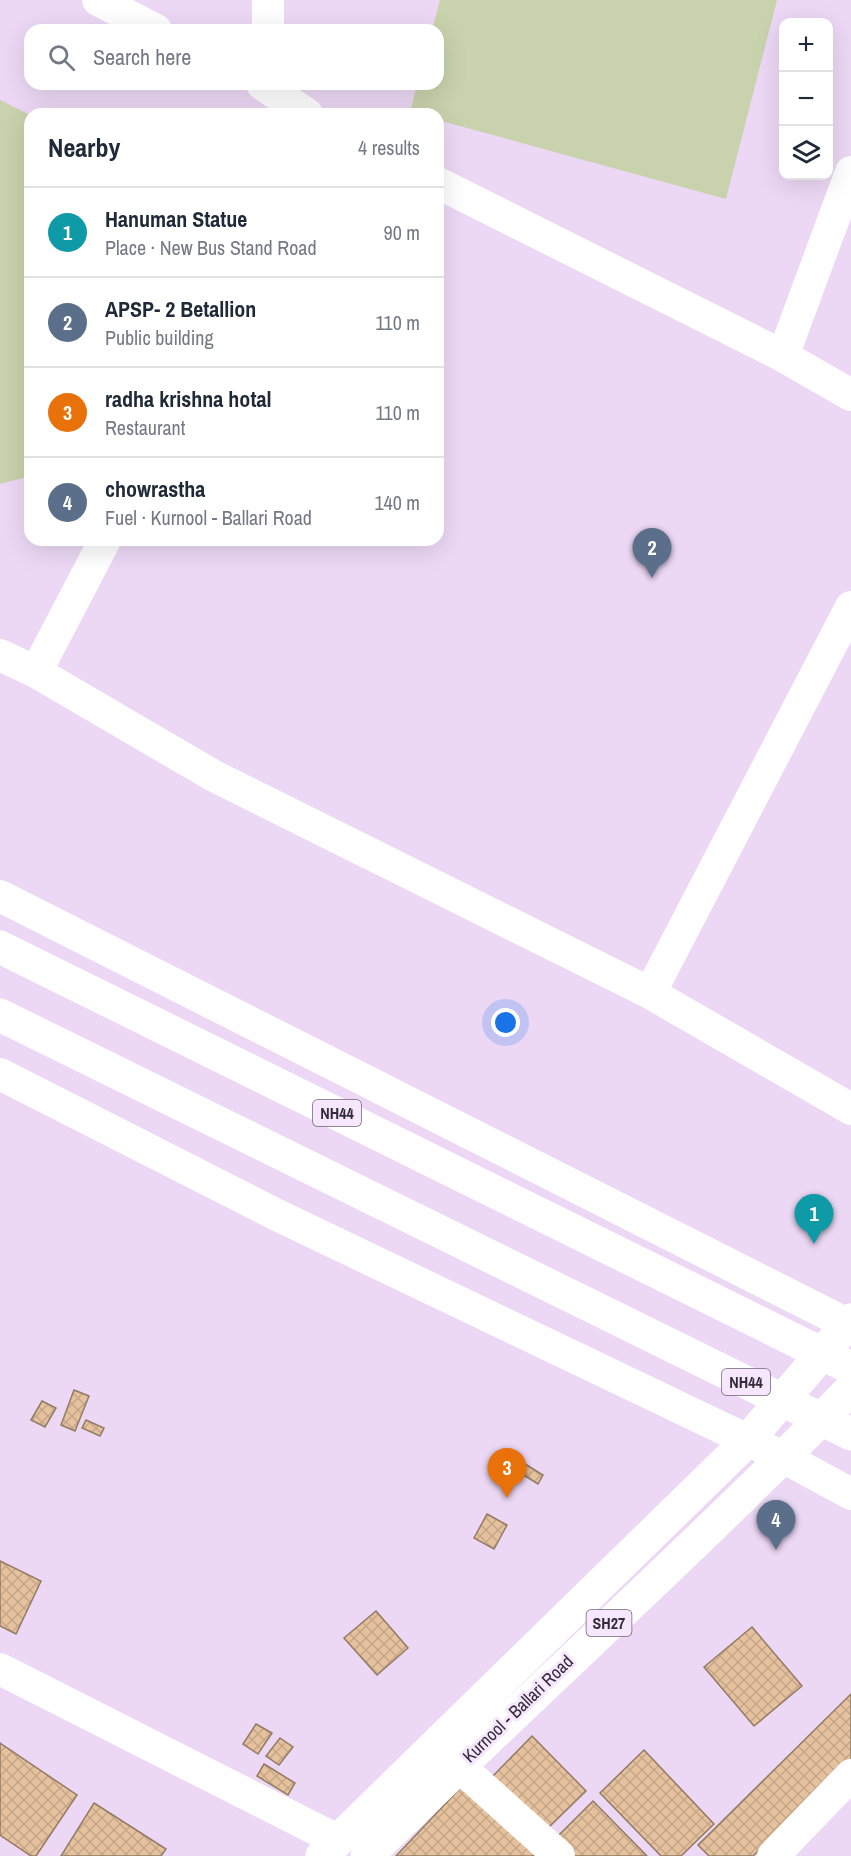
<!DOCTYPE html>
<meta charset="utf-8">
<style>
:root{--surface:#fff;--page:#f2f2f3;--text:#1f2937;--muted:#747a83;--line:#e0e1e3;--accent:#ad192c}
body{margin:0;font-family:"Archivo Narrow",sans-serif;background:var(--page);color:var(--text)}
.controls{position:absolute;right:18px;top:18px;display:grid;overflow:hidden;border-radius:12px;box-shadow:0 6px 24px #0002}
.controls button{width:54px;height:54px;display:grid;place-items:center;padding:0;border:0;border-bottom:2px solid var(--line);background:var(--surface);color:var(--text);font:30px sans-serif}
.you{position:absolute;left:506px;top:1023px;width:21px;height:21px;margin:-15px;border:4px solid #fff;border-radius:50%;background:#1a73e8;box-shadow:0 0 0 9px #1a73e833}
.badge{display:grid;place-items:center;width:39px;height:39px;border-radius:50%;background:var(--accent);color:#fff;font-size:20px;font-weight:700}
.pin{position:absolute;translate:-50% -50px;filter:drop-shadow(0 2px 3px #0008)}
.pin::after{content:'';position:absolute;top:32px;width:21px;height:18px;background:inherit;clip-path:polygon(0 0,100% 0,50% 100%)}
.list{margin:0;padding:0;list-style:none}
h2{display:flex;justify-content:space-between;align-items:center;height:78px;margin:0;padding:0 24px;font-size:26px}
h2 small{font-size:20px;font-weight:400;color:var(--muted)}
.list li{display:grid;grid-template-columns:39px 1fr auto;gap:18px;align-items:center;box-sizing:border-box;height:90px;padding:0 24px;border-top:2px solid var(--line)}
.list b{display:block;font-size:22px;white-space:nowrap}
.list p{margin:0;font-size:20px;white-space:nowrap;color:var(--muted)}
.list em{font-size:20px;font-style:normal;color:var(--muted)}
.icon{flex:none;width:33px;height:33px;fill:none;stroke:currentColor;stroke-width:2;stroke-linecap:round;stroke-linejoin:round}
.map{position:relative;flex:none;width:851px;height:1856px;overflow:hidden}
.search{position:absolute;background:var(--surface);box-shadow:0 6px 24px #0002;left:24px;top:24px;width:420px;height:66px;display:flex;align-items:center;gap:15px;box-sizing:border-box;padding:0 21px;border-radius:18px;color:var(--muted);font-size:22px}
.panel{position:absolute;background:var(--surface);box-shadow:0 6px 24px #0002;left:24px;top:108px;width:420px;height:438px;border-radius:18px}
.map>svg:first-child{display:block}
.green{fill:#c8d2ac}
.building{fill:url(#building-cross-hatch);stroke:#927b63;stroke-width:1.5}
.lines{fill:none;stroke-linecap:round;stroke-linejoin:round}
.minor{stroke:#fff;stroke-width:32}
.major{stroke:#fff;stroke-width:33}
.highway{stroke:#fff;stroke-width:33}
.labels{text-anchor:middle;stroke-width:6;stroke-linejoin:round;paint-order:stroke}
.shield{fill:#f7e7fe;stroke:#6e6473;stroke-width:1.5}
.shield-label{font-size:16px;font-weight:bold;fill:#332c37}
.street-label{font-size:18px;fill:#332c37;stroke:#f7e7fe}
</style>
<div class="map">
<svg width="851" height="1856" viewBox="0 0 851 1856">
<defs>
<pattern id="building-cross-hatch" width="8" height="8" patternUnits="userSpaceOnUse" patternTransform="scale(1.5)"><rect width="8" height="8" fill="#e5c19d"/><path d="M0 0l8 8M0 8l8-8" fill="none" stroke="#c5a688"/></pattern>
</defs>
<rect width="100%" height="100%" fill="#ecd8f5"/>
<g class="green">
<path d="M440,0H777L726,199L438,120V114L410,113L417,84H438V30H432Z"/>
<path d="M0,100L30,115V476L0,484Z"/>
</g>
<g class="building">
<path d="M74,1390L89,1396L75,1431L61,1425Z"/>
<path d="M42,1401L56,1408L45,1427L31,1420Z"/>
<path d="M86,1420L104,1428L100,1436L82,1428Z"/>
<path d="M525,1464L543,1475L538,1484L520,1473Z"/>
<path d="M487,1514L507,1525L494,1549L474,1538Z"/>
<path d="M0,1561L41,1581L16,1634L0,1626Z"/>
<path d="M376,1611L408,1648L377,1675L344,1638Z"/>
<path d="M752,1627L802,1686L754,1726L704,1667Z"/>
<path d="M851,1694V1760L753,1856H709L698,1845Z"/>
<path d="M256,1724L272,1733L258,1754L243,1744Z"/>
<path d="M532,1736L586,1791L545,1831L492,1777Z"/>
<path d="M280,1738L293,1747L279,1765L266,1756Z"/>
<path d="M0,1743L77,1795L36,1856H31L0,1835Z"/>
<path d="M644,1750L714,1824L681,1856H661L600,1793Z"/>
<path d="M264,1764L295,1783L288,1795L257,1776Z"/>
<path d="M465,1783L543,1856H396Z"/>
<path d="M593,1801L647,1856H575L557,1837Z"/>
<path d="M94,1803L166,1849L161,1856H61Z"/>
</g>
<g class="lines">
<g class="minor">
<path d="M98,0L156,30"/>
<path d="M268,30V0"/>
<path d="M262,84L307,114"/>
<path d="M851,172L783,356L851,395"/>
<path d="M438,183L783,356"/>
<path d="M0,655L36,672L214,776L650,993L851,1109"/>
<path d="M36,672L105,540"/>
<path d="M0,896L851,1326"/>
<path d="M650,993L851,607"/>
<path d="M0,1074L277,1215L783,1457L851,1494"/>
<path d="M0,1669L337,1840"/>
<path d="M459,1766L559,1856"/>
<path d="M773,1856L851,1775"/>
</g>
<g class="major">
<path d="M322,1856L747,1441L851,1320"/>
<path d="M367,1856C527,1699 694,1549 851,1389"/>
</g>
<g class="highway">
<path d="M0,947L851,1368"/>
<path d="M0,1015L851,1434"/>
</g>
</g>
<g class="labels">
<g class="shield">
<rect x="313" y="1100" width="48" height="26" rx="4.5"/>
<rect x="722" y="1369" width="48" height="26" rx="4.5"/>
<rect x="586.5" y="1610" width="45" height="26" rx="4.5"/>
</g>
<g class="shield-label">
<text x="337" y="1119">NH44</text>
<text x="746" y="1388">NH44</text>
<text x="609" y="1629">SH27</text>
</g>
<g class="street-label">
<text transform="translate(518 1709) rotate(-44)" y="6">Kurnool - Ballari Road</text>
</g>
</g>
</svg>
<div class="controls">
<button>+</button>
<button>−</button>
<button><svg class="icon" aria-label="layers" viewBox="0 0 24 24"><path d="M12 4l9 5-9 5-9-5zM3 14l9 5 9-5"/></svg></button>
</div>
<div class="you"></div>
<div class="pin badge" style="left:814px;top:1244px;background:#0f9aa8">1</div>
<div class="pin badge" style="left:652px;top:578px;background:#5c6f8a">2</div>
<div class="pin badge" style="left:507px;top:1498px;background:#e8710a">3</div>
<div class="pin badge" style="left:776px;top:1550px;background:#5c6f8a">4</div>
<div class="search"><svg class="icon" aria-label="search" viewBox="0 0 24 24"><circle cx="10" cy="10" r="6"/><path d="M15 15l6 6"/></svg>Search here</div>
<section class="panel">
<h2>Nearby<small>4 results</small></h2>
<ul class="list">
<li><span class="badge" style="background:#0f9aa8">1</span><div><b>Hanuman Statue</b><p>Place · New Bus Stand Road</p></div><em>90 m</em></li>
<li><span class="badge" style="background:#5c6f8a">2</span><div><b>APSP- 2 Betallion</b><p>Public building</p></div><em>110 m</em></li>
<li><span class="badge" style="background:#e8710a">3</span><div><b>radha krishna hotal</b><p>Restaurant</p></div><em>110 m</em></li>
<li><span class="badge" style="background:#5c6f8a">4</span><div><b>chowrastha</b><p>Fuel · Kurnool - Ballari Road</p></div><em>140 m</em></li>
</ul>
</section>
</div>
